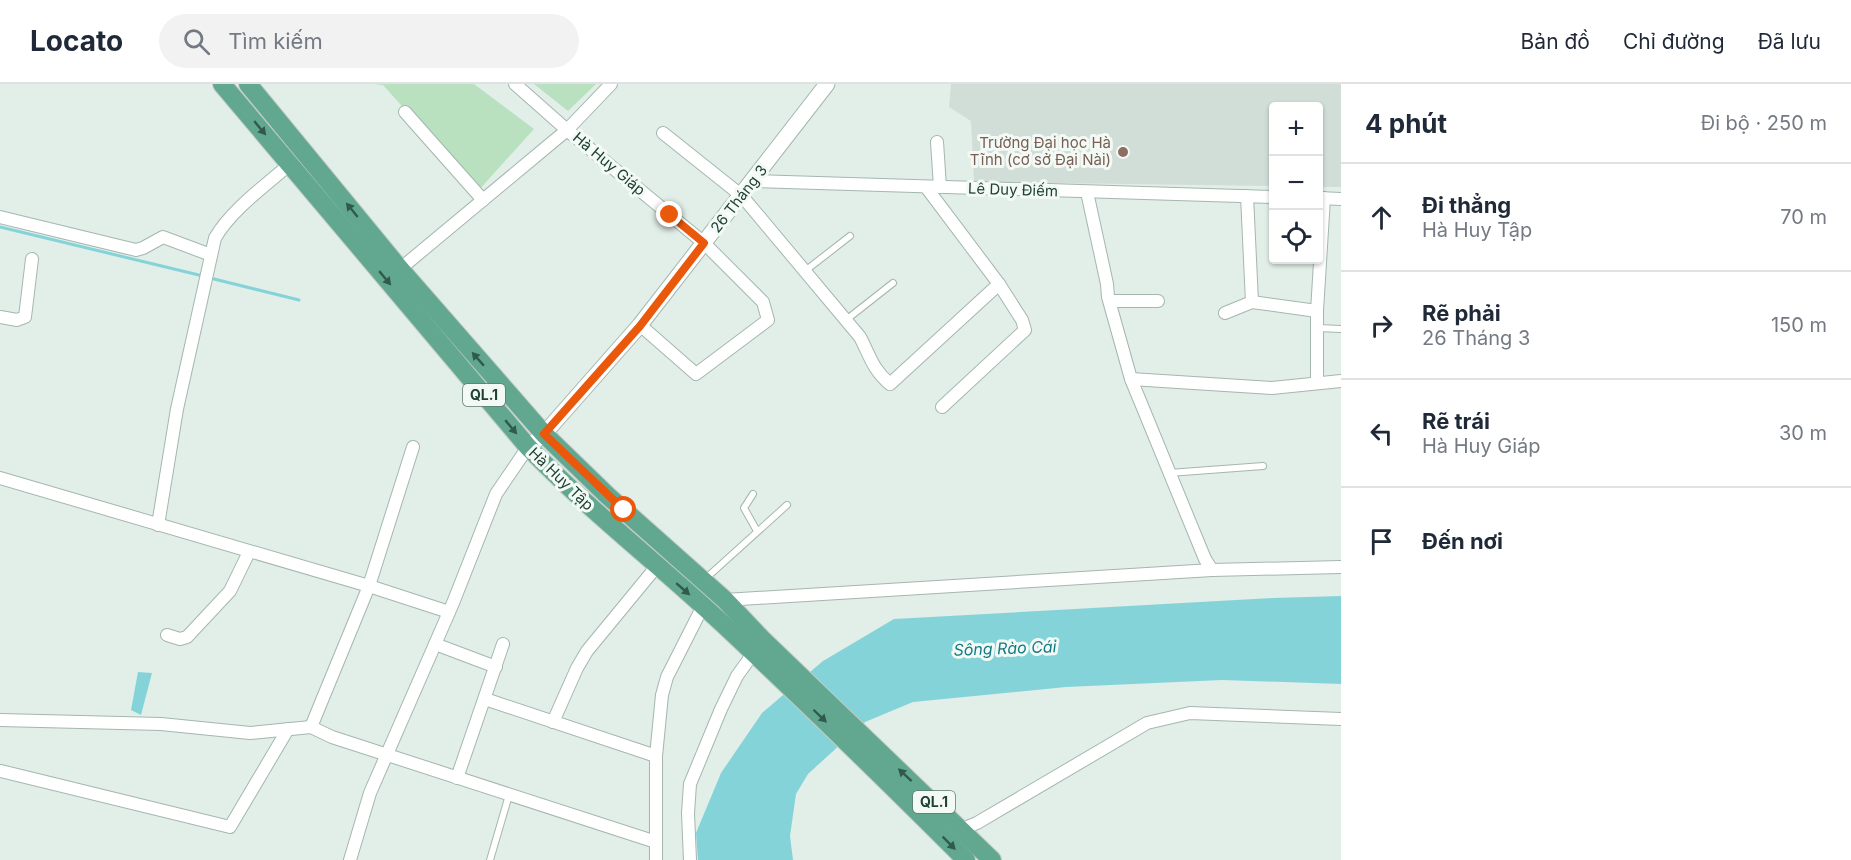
<!DOCTYPE html>
<html lang="vi">
<meta charset="utf-8">
<style>
:root{--surface:#fff;--page:#f2f2f3;--text:#1f2937;--muted:#747a83;--line:#e0e1e3}
body{margin:0;font-family:Inter,sans-serif;background:var(--page);color:var(--text)}
.controls{position:absolute;right:18px;top:18px;display:grid;overflow:hidden;border-radius:6px;box-shadow:0 2px 4px #0004}
.controls button{width:54px;height:54px;display:grid;place-items:center;padding:0;border:0;border-bottom:2px solid var(--line);background:var(--surface);color:var(--text);font:30px sans-serif}
.stop{position:absolute;width:18px;height:18px;margin:-14px;border:4px solid #ea580c;border-radius:50%;background:#fff}
.stop.end{background:#ea580c;border-color:#fff;box-shadow:0 2px 6px #0008}
.list{margin:0;padding:0;list-style:none}
h2{display:flex;justify-content:space-between;align-items:center;height:78px;margin:0;padding:0 24px;font-size:26px}
h2 small{font-size:20px;font-weight:400;color:var(--muted)}
.list li{display:grid;grid-template-columns:39px 1fr auto;gap:18px;align-items:center;box-sizing:border-box;height:108px;padding:0 24px;border-top:2px solid var(--line)}
.list b{display:block;font-size:22px;white-space:nowrap}
.list p{margin:0;font-size:20px;white-space:nowrap;color:var(--muted)}
.list em{font-size:20px;font-style:normal;color:var(--muted)}
.icon{flex:none;width:33px;height:33px;fill:none;stroke:currentColor;stroke-width:2;stroke-linecap:round;stroke-linejoin:round}
.map{position:relative;flex:none;width:1341px;height:776px;overflow:hidden}
header{display:flex;align-items:center;gap:36px;box-sizing:border-box;height:84px;padding:0 30px;background:var(--surface);border-bottom:2px solid var(--line)}
header strong{font-size:28px}
nav{display:flex;gap:33px;margin-inline-start:auto;font-size:21px}
.search{width:420px;height:54px;background:var(--page);display:flex;align-items:center;gap:15px;box-sizing:border-box;padding:0 21px;border-radius:33px;color:var(--muted);font-size:22px}
main{display:flex}
aside{flex:1;background:var(--surface)}
.map>svg:first-child{display:block}
.built{fill:#d0ded7}
.green{fill:#b9e1c0}
.water{fill:#84d3d9}
.lines{fill:none;stroke-linecap:round;stroke-linejoin:round}
.stream{stroke:#84d3d9;stroke-width:3}
.service-casing{stroke:#a4b7af;stroke-width:8}
.minor-casing{stroke:#a4b7af;stroke-width:14}
.tertiary-casing{stroke:#a4b7af;stroke-width:17}
.primary-casing{stroke:#c1cac7;stroke-width:20}
.service{stroke:#fff;stroke-width:6}
.minor{stroke:#fff;stroke-width:12}
.tertiary{stroke:#fff;stroke-width:15}
.primary{stroke:#62a890;stroke-width:18}
.oneway{fill:#305b4c}
.route{stroke:#ea580c;stroke-width:8}
.education-dot{fill:#8d6e63;stroke:#f3faf6;stroke-width:2}
.labels{text-anchor:middle;stroke-width:6;stroke-linejoin:round;paint-order:stroke}
.shield{fill:#f3faf6;stroke:#5f7870;stroke-width:1.5}
.shield-label{font-size:14px;font-weight:bold;fill:#204136}
.education-label{font-size:15px;fill:#785e54;stroke:#f3faf6;text-anchor:end}
.street-label{font-size:15px;fill:#204136;stroke:#f3faf6}
.water-label{font-size:16px;font-style:italic;fill:#137b84;stroke:#f3faf6}
</style>
<header>
<strong>Locato</strong>
<div class="search"><svg class="icon" aria-label="search" viewBox="0 0 24 24"><circle cx="10" cy="10" r="6"/><path d="M15 15l6 6"/></svg>Tìm kiếm</div>
<nav><a>Bản đồ</a><a>Chỉ đường</a><a>Đã lưu</a></nav>
</header>
<main>
<div class="map">
<svg width="1341" height="776" viewBox="0 0 1341 776">
<rect width="100%" height="100%" fill="#e2eee8"/>
<path class="built" d="M951,0H1341V103H1319L1318,22H1274L1273,102L974,98L971,37L949,23Z"/>
<g class="green">
<path d="M373,0H474L534,45L478,107L383,1Z"/>
<path d="M534,0H596L568,27Z"/>
</g>
<g class="water">
<path d="M1341,512V600L1222,596L1066,603L913,618L865,638L808,690L796,710L790,752L793,776H698L696,749L721,689L762,629L823,577L894,535L1273,514Z"/>
<path d="M138,588L152,589L141,631L131,626Z"/>
</g>
<g class="lines">
<g class="stream">
<path d="M0,143L203,192"/>
<path d="M214,195L299,216"/>
</g>
<g class="service-casing">
<g id="service">
<path d="M805,187L850,152"/>
<path d="M846,236L893,199"/>
<path d="M1318,244L1341,245"/>
<path d="M1169,389L1263,382"/>
<path d="M753,410L744,424L757,447"/>
<path d="M704,496L787,421"/>
<path d="M490,776L509,711"/>
</g>
</g>
<g class="minor-casing">
<g id="minor">
<path d="M515,0L567,46L704,159L763,218L768,236L696,290L640,241"/>
<path d="M405,28L483,116"/>
<path d="M663,49L742,112L860,253C870,272 873,286 890,300L999,200L926,103"/>
<path d="M937,58L940,103"/>
<path d="M753,97L1274,113"/>
<path d="M1087,108L1107,200L1108,213L1131,295L1205,475L1212,486"/>
<path d="M1247,112L1252,218"/>
<path d="M1318,114L1341,115"/>
<path d="M0,133L136,166L143,164L163,153L211,171"/>
<path d="M400,185L567,46L611,0"/>
<path d="M1110,217H1158"/>
<path d="M1225,229L1252,218L1317,227"/>
<path d="M0,233L17,236L25,233L32,175"/>
<path d="M1131,295L1272,304L1341,297"/>
<path d="M1317,298V227L1324,114"/>
<path d="M942,323L1025,246L1022,236L999,200"/>
<path d="M0,394L369,502L449,528"/>
<path d="M158,441L177,325L215,154C231,126 266,101 290,80"/>
<path d="M725,516L1212,486L1341,483"/>
<path d="M167,551L180,555L187,553L230,507L249,468"/>
<path d="M435,560L496,583"/>
<path d="M485,615L656,672"/>
<path d="M0,636L161,640L250,649L311,643L332,653L656,758"/>
<path d="M553,638L577,584L587,567L657,482"/>
<path d="M311,643L369,502L413,363"/>
<path d="M1,687L230,743L288,645"/>
<path d="M457,694L503,560"/>
<path d="M962,745L977,739L1147,639L1190,629L1341,635"/>
<path d="M350,776L370,709L453,519L496,410L528,363"/>
<path d="M656,776V672L662,611L667,593L703,522"/>
<path d="M690,776L688,729L690,700L721,625L737,592L757,564"/>
</g>
</g>
<g class="tertiary-casing">
<path id="tertiary" d="M528,363L544,350L640,241L827,0"/>
</g>
<g class="primary-casing">
<g id="primary">
<path d="M222,0L528,363C590,427 660,481 724,541C806,618 887,697 966,776"/>
<path d="M248,0L400,185L544,350L608,412L725,516L762,555L992,776"/>
</g>
</g>
<use href="#service" class="service"/>
<use href="#minor" class="minor"/>
<use href="#tertiary" class="tertiary"/>
<use href="#primary" class="primary"/>
</g>
<defs><path id="oneway-solid" d="M-6-.8H1V-3.2L6.5 0L1 3.2V.8H-6Z" transform="scale(1.5)"/></defs>
<g class="oneway">
<use href="#oneway-solid" transform="translate(260 44) rotate(50)"/>
<use href="#oneway-solid" transform="translate(352 126) rotate(-129)"/>
<use href="#oneway-solid" transform="translate(385 194) rotate(50)"/>
<use href="#oneway-solid" transform="translate(478 275) rotate(-131)"/>
<use href="#oneway-solid" transform="translate(511 343) rotate(50)"/>
<use href="#oneway-solid" transform="translate(683 505) rotate(41)"/>
<use href="#oneway-solid" transform="translate(820 632) rotate(44)"/>
<use href="#oneway-solid" transform="translate(905 691) rotate(-137)"/>
<use href="#oneway-solid" transform="translate(949 759) rotate(45)"/>
</g>
<g class="lines">
<path class="route" d="M624,426L544,350L640,242L704,159L670,131"/>
</g>
<circle class="education-dot" cx="1123" cy="68" r="6"/>
<g class="labels">
<g class="shield">
<rect x="463" y="300" width="42" height="22" rx="4.5"/>
<rect x="913" y="707" width="42" height="22" rx="4.5"/>
</g>
<g class="shield-label">
<text x="484" y="316">QL.1</text>
<text x="934" y="723">QL.1</text>
</g>
<g class="education-label">
<text x="1111" y="64">Trường Đại học Hà<tspan x="1111" dy="17">Tĩnh (cơ sở Đại Nài)</tspan></text>
</g>
<g class="street-label">
<text transform="translate(609 80) rotate(40)" y="5">Hà Huy Giáp</text>
<text transform="translate(1013 106) rotate(2)" y="5">Lê Duy Điếm</text>
<text transform="translate(739 115) rotate(-52)" y="5">26 Tháng 3</text>
<text transform="translate(561 395) rotate(44)" y="5">Hà Huy Tập</text>
</g>
<g class="water-label">
<text transform="translate(1005 564) rotate(-2)" y="6">Sông Rào Cái</text>
</g>
</g>
</svg>
<div class="controls">
<button>+</button>
<button>−</button>
<button><svg class="icon" aria-label="locate" viewBox="0 0 24 24"><circle cx="12" cy="12" r="6"/><path d="M12 2v4M12 18v4M2 12h4M18 12h4"/></svg></button>
</div>
<div class="stop" style="left:624px;top:426px"></div>
<div class="stop end" style="left:670px;top:131px"></div>
</div>
<aside>
<h2>4 phút<small>Đi bộ · 250 m</small></h2>
<ul class="list">
<li><svg class="icon" aria-label="ahead" viewBox="0 0 24 24"><path d="M12 20V5M6 11l6-6 6 6"/></svg><div><b>Đi thẳng</b><p>Hà Huy Tập</p></div><em>70 m</em></li>
<li><svg class="icon" aria-label="right" viewBox="0 0 24 24"><path d="M7 20v-9h11M14 6l5 5-5 5"/></svg><div><b>Rẽ phải</b><p>26 Tháng 3</p></div><em>150 m</em></li>
<li><svg class="icon" aria-label="left" viewBox="0 0 24 24"><path d="M17 20v-9H6M10 6l-5 5 5 5"/></svg><div><b>Rẽ trái</b><p>Hà Huy Giáp</p></div><em>30 m</em></li>
<li><svg class="icon" aria-label="arrive" viewBox="0 0 24 24"><path d="M6 21V4h12l-3 4 3 4H6"/></svg><div><b>Đến nơi</b></div></li>
</ul>
</aside>
</main>
